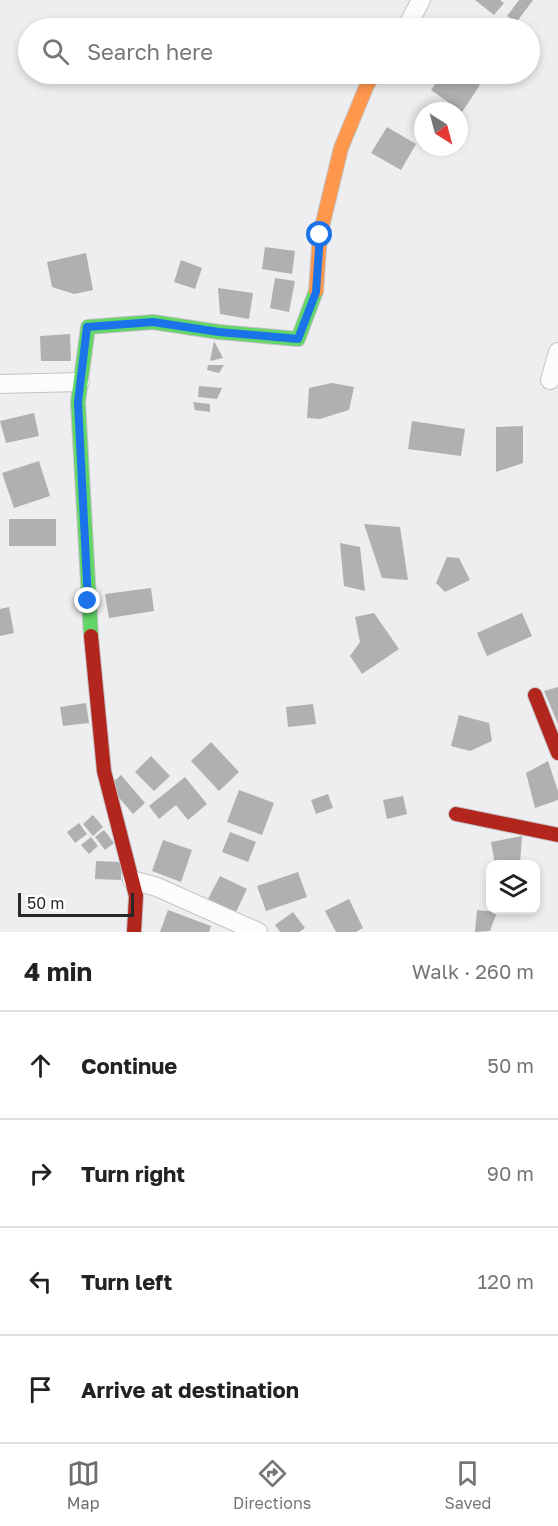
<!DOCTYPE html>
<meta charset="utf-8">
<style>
:root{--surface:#fff;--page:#f6f6f6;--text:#222;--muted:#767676;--line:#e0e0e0;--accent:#6e6e6f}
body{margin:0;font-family:"Golos Text",sans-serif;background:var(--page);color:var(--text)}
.controls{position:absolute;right:18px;bottom:18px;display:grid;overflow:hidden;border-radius:12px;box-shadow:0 3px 9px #0003}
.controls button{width:54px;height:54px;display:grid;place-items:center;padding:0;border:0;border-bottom:2px solid var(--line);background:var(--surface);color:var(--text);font:30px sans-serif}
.compass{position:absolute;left:414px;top:102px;width:54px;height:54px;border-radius:50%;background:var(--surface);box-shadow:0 3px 9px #0003;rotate:144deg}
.scale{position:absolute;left:18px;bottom:15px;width:116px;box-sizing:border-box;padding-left:6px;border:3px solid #29292a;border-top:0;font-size:16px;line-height:21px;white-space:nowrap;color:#29292a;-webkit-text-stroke:4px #fff;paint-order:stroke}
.stop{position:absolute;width:18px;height:18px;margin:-14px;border:4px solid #1a73e8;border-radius:50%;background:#fff}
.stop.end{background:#1a73e8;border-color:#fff;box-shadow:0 2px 6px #0008}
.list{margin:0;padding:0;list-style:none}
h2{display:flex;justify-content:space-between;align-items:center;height:78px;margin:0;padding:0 24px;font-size:26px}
h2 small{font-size:20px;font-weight:400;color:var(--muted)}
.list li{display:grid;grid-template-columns:39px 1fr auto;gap:18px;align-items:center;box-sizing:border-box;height:108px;padding:0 24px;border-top:2px solid var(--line)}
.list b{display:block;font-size:22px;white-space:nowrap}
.list em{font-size:20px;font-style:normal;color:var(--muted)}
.icon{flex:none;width:33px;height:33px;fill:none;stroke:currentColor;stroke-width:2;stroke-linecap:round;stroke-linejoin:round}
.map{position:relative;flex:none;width:558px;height:932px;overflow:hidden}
.search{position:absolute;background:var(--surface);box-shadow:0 3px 9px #0003;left:18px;right:18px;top:18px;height:66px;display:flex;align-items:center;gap:15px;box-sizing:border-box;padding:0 21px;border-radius:33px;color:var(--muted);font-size:22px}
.sheet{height:510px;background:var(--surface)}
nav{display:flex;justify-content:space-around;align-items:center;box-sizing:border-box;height:84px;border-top:2px solid var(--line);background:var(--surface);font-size:16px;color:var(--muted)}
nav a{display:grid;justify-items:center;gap:3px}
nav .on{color:var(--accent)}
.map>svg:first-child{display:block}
.building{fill:#afb0b1}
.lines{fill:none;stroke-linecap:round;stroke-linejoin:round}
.street-casing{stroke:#c3c3c5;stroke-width:20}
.fast-casing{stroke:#c3c3c5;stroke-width:16}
.slow-casing{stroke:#c3c3c5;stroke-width:16}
.jam-casing{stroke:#c3c3c5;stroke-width:16}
.street{stroke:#fcfcfd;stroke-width:18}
.fast{stroke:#63d668;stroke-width:14}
.slow{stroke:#ff974d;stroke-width:14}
.jam{stroke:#b3261e;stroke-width:14}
.route{stroke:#1a73e8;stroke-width:8}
</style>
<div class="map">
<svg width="558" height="932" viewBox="0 0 558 932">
<rect width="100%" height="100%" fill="#eeeef0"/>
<g class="building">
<path d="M475,0H500L504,3L494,15Z"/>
<path d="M519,0H533L516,23L507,16Z"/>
<path d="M455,74H463L480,85L462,112L431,90L438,80L448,82Z"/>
<path d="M387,127L416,144L401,170L371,153Z"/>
<path d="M265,247L295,251L292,274L262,269Z"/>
<path d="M86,253L93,290L74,294L52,287L47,262Z"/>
<path d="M181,260L202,268L195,289L174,282Z"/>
<path d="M275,278L295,281L289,312L270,308Z"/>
<path d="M218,288L253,293L249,319L220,314Z"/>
<path d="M70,334L71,361H41L40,336Z"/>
<path d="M214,341L223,358L210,361Z"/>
<path d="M208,365H224L219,373L207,370Z"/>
<path d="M332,383L354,387L349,410L320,419L307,418L309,388Z"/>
<path d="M199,386L222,388L217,399L198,397Z"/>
<path d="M193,402L210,404V412L195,410Z"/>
<path d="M34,413L39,436L6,443L0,421Z"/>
<path d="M412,421L465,429L461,456L408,449Z"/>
<path d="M523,426V463L496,472V427Z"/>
<path d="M39,461L50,496L14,508L2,473Z"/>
<rect x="9" y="519" width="47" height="27"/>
<path d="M364,524L400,527L408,580L382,578Z"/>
<path d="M340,543L360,547L365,591L344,586Z"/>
<path d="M447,557L459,558L470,580L445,592L436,583Z"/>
<path d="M151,588L154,611L109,618L105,594Z"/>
<path d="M9,607L14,633L0,636V609Z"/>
<path d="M374,613L399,649L362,674L350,656L360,642L355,617Z"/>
<path d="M522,613L532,636L487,656L477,633Z"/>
<path d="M558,687V724L544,691Z"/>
<path d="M86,703L89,723L63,726L60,707Z"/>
<path d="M313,704L316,724L288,727L286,707Z"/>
<path d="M459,715L489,723L492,741L470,751L451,746Z"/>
<path d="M211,742L239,772L219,791L191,761Z"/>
<path d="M151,756L170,776L154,791L135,772Z"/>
<path d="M548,761L558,791V800L535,808L526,773Z"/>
<path d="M121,775L145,803L133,814L109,786Z"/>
<path d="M185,777L207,804L188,820L176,805L159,819L149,806Z"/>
<path d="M239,790L274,803L262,835L227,822Z"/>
<path d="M328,794L333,808L316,814L311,800Z"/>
<path d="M403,796L407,814L387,819L383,800Z"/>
<path d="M93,815L103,827L93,836L83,824Z"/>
<path d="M79,823L87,834L75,843L67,832Z"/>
<path d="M104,830L114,843L105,850L95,837Z"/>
<path d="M230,832L256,842L248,862L222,852Z"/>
<path d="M522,836L520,864H495L491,842Z"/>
<path d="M91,837L98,846L89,854L81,845Z"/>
<path d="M163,840L192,850L181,882L152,871Z"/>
<path d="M96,861L122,862L121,880L95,879Z"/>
<path d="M298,872L307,897L266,911L257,886Z"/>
<path d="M220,876L247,889L236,912L208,899Z"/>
<path d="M349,899L363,928L356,932H336L325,911Z"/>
<path d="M168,910L211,926L209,932H160Z"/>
<path d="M477,910L497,912L490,931L475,932Z"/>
<path d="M293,912L305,928L299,932H280L275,925Z"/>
</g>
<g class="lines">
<g class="street-casing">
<g id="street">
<path d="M406,28L421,0"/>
<path d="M550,380L558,352"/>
<path d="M0,384L80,382"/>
<path d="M132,880L157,887L258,932"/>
</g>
</g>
<g class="fast-casing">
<path id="fast" d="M91,636L78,402L88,327L153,322L219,332L298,339L316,291"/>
</g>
<g class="slow-casing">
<path id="slow" d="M316,291L320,235L341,148L367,85L374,74"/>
</g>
<g class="jam-casing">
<g id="jam">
<path d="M91,636L104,771L136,896L134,932"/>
<path d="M535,695L558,753"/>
<path d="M456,814L558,835"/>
</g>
</g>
<use href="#street" class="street"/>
<use href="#fast" class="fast"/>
<use href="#slow" class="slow"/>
<use href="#jam" class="jam"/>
</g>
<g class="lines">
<path class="route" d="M88,601L78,402L87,327L153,322L219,332L298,339L316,292L320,235"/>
</g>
</svg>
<div class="controls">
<button><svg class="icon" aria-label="layers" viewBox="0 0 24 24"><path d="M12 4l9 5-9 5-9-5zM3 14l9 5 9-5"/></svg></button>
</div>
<svg class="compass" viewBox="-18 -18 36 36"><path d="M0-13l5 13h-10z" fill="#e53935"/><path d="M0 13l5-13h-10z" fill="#767676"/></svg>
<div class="scale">50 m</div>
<div class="stop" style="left:320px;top:235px"></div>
<div class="stop end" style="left:88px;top:601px"></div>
<div class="search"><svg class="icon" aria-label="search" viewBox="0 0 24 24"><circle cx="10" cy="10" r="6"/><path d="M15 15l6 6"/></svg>Search here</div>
</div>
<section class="sheet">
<h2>4 min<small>Walk · 260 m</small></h2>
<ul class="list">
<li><svg class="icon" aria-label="ahead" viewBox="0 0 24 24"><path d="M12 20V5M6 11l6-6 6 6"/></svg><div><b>Continue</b></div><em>50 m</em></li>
<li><svg class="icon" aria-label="right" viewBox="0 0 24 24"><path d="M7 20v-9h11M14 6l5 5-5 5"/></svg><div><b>Turn right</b></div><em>90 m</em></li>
<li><svg class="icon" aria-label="left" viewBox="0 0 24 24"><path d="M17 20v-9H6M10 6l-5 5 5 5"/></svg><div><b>Turn left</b></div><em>120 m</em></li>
<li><svg class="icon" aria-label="arrive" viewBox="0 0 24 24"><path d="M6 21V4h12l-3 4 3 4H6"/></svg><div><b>Arrive at destination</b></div></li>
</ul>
</section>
<nav>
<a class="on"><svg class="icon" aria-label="map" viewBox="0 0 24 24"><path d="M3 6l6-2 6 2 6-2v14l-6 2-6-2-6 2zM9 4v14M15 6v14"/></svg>Map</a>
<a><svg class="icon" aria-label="directions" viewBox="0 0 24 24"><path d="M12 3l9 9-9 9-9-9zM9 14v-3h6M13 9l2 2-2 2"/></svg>Directions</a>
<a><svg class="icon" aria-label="saved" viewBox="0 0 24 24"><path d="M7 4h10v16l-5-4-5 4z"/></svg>Saved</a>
</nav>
